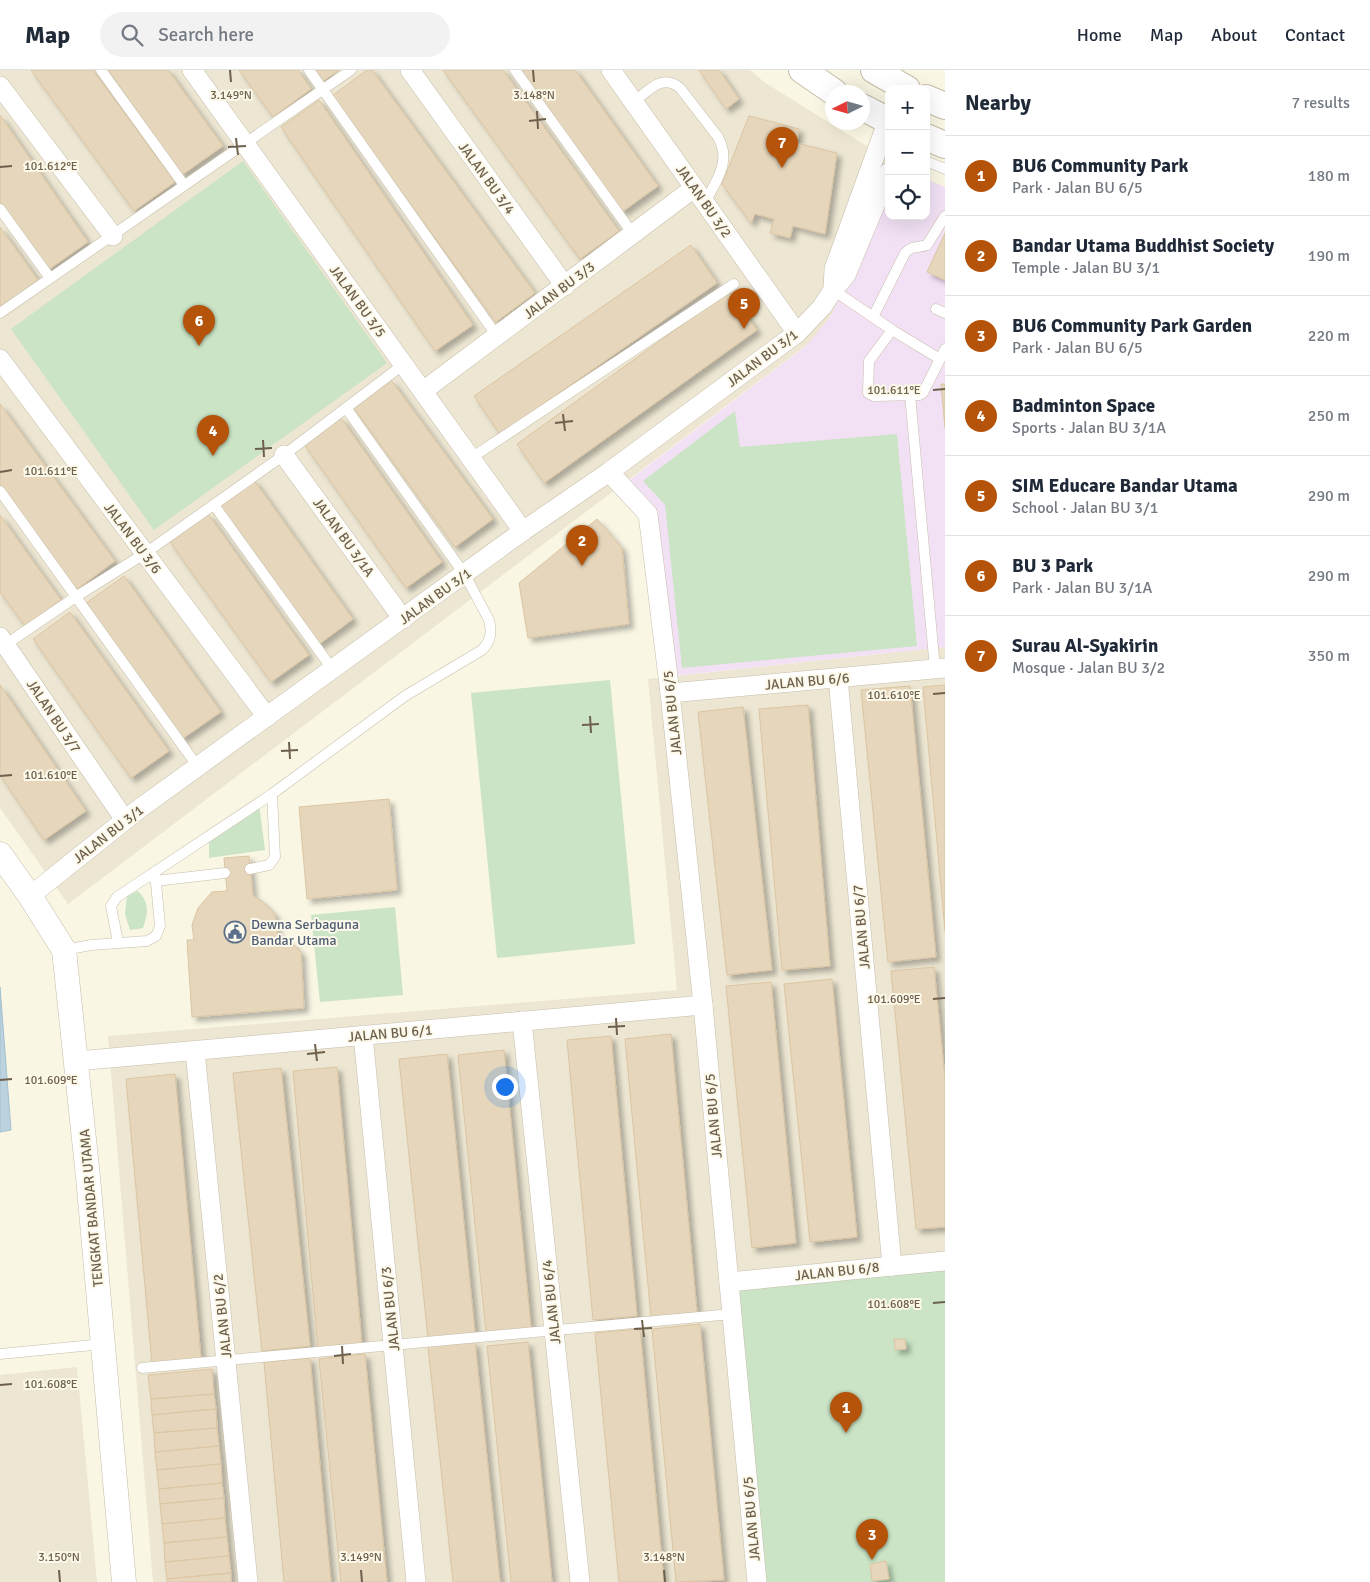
<!DOCTYPE html>
<meta charset="utf-8">
<style>
:root{--surface:#fff;--page:#f2f2f3;--text:#1f2937;--muted:#747a83;--line:#e0e1e3;--accent:#b45309}
body{margin:0;font-family:Signika,sans-serif;background:var(--page);color:var(--text)}
.controls{position:absolute;right:15px;top:15px;display:grid;overflow:hidden;border-radius:10px;box-shadow:0 5px 20px #0002}
.controls button{width:45px;height:45px;display:grid;place-items:center;padding:0;border:0;border-bottom:1px solid var(--line);background:var(--surface);color:var(--text);font:25px sans-serif}
.compass{position:absolute;left:825px;top:15px;width:45px;height:45px;border-radius:50%;background:var(--surface);box-shadow:0 5px 20px #0002;rotate:265deg}
.you{position:absolute;left:504px;top:1016px;width:18px;height:18px;margin:-12px;border:4px solid #fff;border-radius:50%;background:#1a73e8;box-shadow:0 0 0 8px #1a73e833}
.badge{display:grid;place-items:center;width:32px;height:32px;border-radius:50%;background:var(--accent);color:#fff;font-size:16px;font-weight:700}
.pin{position:absolute;translate:-50% -41px;filter:drop-shadow(0 1px 2px #0008)}
.pin::after{content:'';position:absolute;top:26px;width:18px;height:15px;background:inherit;clip-path:polygon(0 0,100% 0,50% 100%)}
.list{margin:0;padding:0;list-style:none}
h2{display:flex;justify-content:space-between;align-items:center;height:65px;margin:0;padding:0 20px;font-size:21px}
h2 small{font-size:16px;font-weight:400;color:var(--muted)}
.list li{display:grid;grid-template-columns:32px 1fr auto;gap:15px;align-items:center;box-sizing:border-box;height:80px;padding:0 20px;border-top:1px solid var(--line)}
.list b{display:block;font-size:19px;white-space:nowrap}
.list p{margin:0;font-size:16px;white-space:nowrap;color:var(--muted)}
.list em{font-size:16px;font-style:normal;color:var(--muted)}
.icon{flex:none;width:28px;height:28px;fill:none;stroke:currentColor;stroke-width:2;stroke-linecap:round;stroke-linejoin:round}
.map{position:relative;flex:none;width:945px;height:1512px;overflow:hidden}
header{display:flex;align-items:center;gap:30px;box-sizing:border-box;height:70px;padding:0 25px;background:var(--surface);border-bottom:1px solid var(--line)}
header strong{font-size:24px}
nav{display:flex;gap:28px;margin-inline-start:auto;font-size:18px}
.search{width:350px;height:45px;background:var(--page);display:flex;align-items:center;gap:12px;box-sizing:border-box;padding:0 18px;border-radius:28px;color:var(--muted);font-size:19px}
main{display:flex}
aside{flex:1;background:var(--surface)}
.map>svg:first-child{display:block}
.residential{fill:#ece6d2}
.education{fill:#f2e1f5}
.green{fill:#cae4c5}
.water{fill:#bcd2df;stroke:#a3bfd0}
.building{fill:#e6d6bb;stroke:#dbc5a2;filter:url(#shadow)}
.lines{fill:none;stroke-linecap:round;stroke-linejoin:round}
.service-casing{stroke:#c6bdaa;stroke-width:11}
.minor-casing{stroke:#c6bdaa;stroke-width:20}
.tertiary-casing{stroke:#c6bdaa;stroke-width:25}
.secondary-casing{stroke:#c8bea8;stroke-width:28}
.service{stroke:#fff;stroke-width:10}
.minor{stroke:#fff;stroke-width:19}
.tertiary{stroke:#fff;stroke-width:24}
.secondary{stroke:#fff;stroke-width:26}
.ticks{fill:none;stroke:#6e604d;stroke-width:2}
.labels{text-anchor:middle;stroke-width:4;stroke-linejoin:round;paint-order:stroke}
.street-label{font-size:14px;fill:#6e604d;stroke:#fcf9ea}
.service-label{font-size:14px;fill:#4e5e75;stroke:#fcf9ea;text-anchor:start}
.ticks-label{font-size:12px;text-anchor:middle;fill:#6e604d;stroke:#fcf9ea;stroke-width:4;stroke-linejoin:round;paint-order:stroke}
</style>
<header>
<strong>Map</strong>
<div class="search"><svg class="icon" aria-label="search" viewBox="0 0 24 24"><circle cx="10" cy="10" r="6"/><path d="M15 15l6 6"/></svg>Search here</div>
<nav><a>Home</a><a>Map</a><a>About</a><a>Contact</a></nav>
</header>
<main>
<div class="map">
<svg width="945" height="1512" viewBox="0 0 945 1512">
<defs>
<filter id="shadow"><feDropShadow dx="4.5" dy="4.5" stdDeviation="2.5" flood-color="#0004"/></filter>
</defs>
<rect width="100%" height="100%" fill="#f9f6e4"/>
<g class="residential">
<path d="M0,0H750L764,12L889,90V125L853,211L817,267L68,834L0,738Z"/>
<path d="M945,577V1512H153L108,966L677,920L648,609Z"/>
<path d="M77,1297L97,1512H0V1305Z"/>
</g>
<path class="education" d="M926,109L945,117V577L674,606L655,442L628,411L806,276L830,247L889,122V146H926Z"/>
<g class="green">
<path d="M243,91L387,293L154,460L11,259Z"/>
<path d="M735,341L740,377L897,364L917,576L682,598L665,435L643,411Z"/>
<path d="M610,610L635,874L497,888L471,623Z"/>
<path d="M259,734L265,780L209,788V764Z"/>
<path d="M138,821C150,834 148,842 143,858L130,860L125,844L127,826Z"/>
<path d="M395,837L403,925L320,932L311,845Z"/>
<path d="M945,1194V1512H760L732,1215Z"/>
</g>
<path class="water" d="M0,917L11,1060L0,1062Z"/>
<g class="building">
<path d="M31,0H93L175,112L134,141Z"/>
<path d="M108,0H168L223,76L182,105Z"/>
<path d="M239,0H298L311,19L273,47Z"/>
<path d="M313,0H339L322,12Z"/>
<path d="M367,0H372L535,223L496,252L332,26Z"/>
<path d="M443,0H503L619,161L580,189Z"/>
<path d="M520,0H575L658,116L622,142Z"/>
<path d="M699,0H719L739,29L726,39Z"/>
<path d="M319,30L473,255L435,281L281,57Z"/>
<path d="M0,45L88,172L48,200L0,132Z"/>
<path d="M749,46L799,59L797,73L837,83L825,164L793,156L790,168L770,163L774,149L755,144L751,153L722,114Z"/>
<path d="M0,157L38,210L0,238Z"/>
<path d="M945,163V210L927,202Z"/>
<path d="M691,175L717,213L500,364L474,326Z"/>
<path d="M729,221L757,260L544,413L517,374Z"/>
<path d="M391,310L493,449L455,477L354,338Z"/>
<path d="M941,314H945V358Z"/>
<path d="M0,334L115,491L76,520L0,416Z"/>
<path d="M341,348L442,492L406,518L304,374Z"/>
<path d="M254,410L353,549L318,575L219,436Z"/>
<path d="M208,444L309,585L271,612L170,472Z"/>
<path d="M0,445L61,530L25,556L0,522Z"/>
<path d="M597,449L622,478L629,554L528,568L519,513Z"/>
<path d="M124,506L221,642L182,669L85,534Z"/>
<path d="M70,542L169,681L131,708L33,569Z"/>
<path d="M0,615L86,741L44,770L0,705Z"/>
<path d="M945,615V861L923,617Z"/>
<path d="M910,616L936,887L888,892L861,620Z"/>
<path d="M808,635L830,896L782,900L759,639Z"/>
<path d="M743,637L772,900L727,905L698,642Z"/>
<path d="M389,729L397,820L307,829L299,737Z"/>
<path d="M249,786L253,826L262,831L275,844L279,873L291,872L301,882L304,938L192,947L187,870H194L192,855L198,838L212,822L227,821L224,788Z"/>
<path d="M934,897L945,1009V1157L916,1159L891,901Z"/>
<path d="M832,909L857,1167L810,1172L784,914Z"/>
<path d="M771,912L796,1173L752,1178L726,916Z"/>
<path d="M671,964L697,1242L651,1247L625,969Z"/>
<path d="M611,966L637,1246L593,1250L567,970Z"/>
<path d="M504,980L531,1258L486,1263L458,985Z"/>
<path d="M447,984L475,1263L428,1268L399,989Z"/>
<path d="M337,997L362,1275L318,1279L293,1001Z"/>
<path d="M281,998L310,1276L262,1281L233,1003Z"/>
<path d="M175,1004L201,1288L152,1293L126,1009Z"/>
<path d="M700,1254L724,1510L676,1512L652,1259Z"/>
<path d="M640,1259L664,1512H619L595,1263Z"/>
<path d="M894,1269H905L906,1279L895,1280Z"/>
<path d="M475,1272L500,1512H453L428,1276Z"/>
<path d="M528,1272L552,1512H511L487,1276Z"/>
<path d="M365,1284L387,1512H341L319,1289Z"/>
<path d="M310,1288L331,1512H284L264,1292Z"/>
<path d="M212,1299L214,1324L151,1329L148,1305Z"/>
<path d="M214,1324L216,1339L152,1345L151,1329Z"/>
<path d="M216,1339L217,1358L154,1363L152,1345Z"/>
<path d="M217,1358L219,1376L155,1382L154,1363Z"/>
<path d="M219,1376L221,1394L157,1400L155,1382Z"/>
<path d="M221,1394L222,1413L159,1419L157,1400Z"/>
<path d="M222,1413L224,1428L160,1434L159,1419Z"/>
<path d="M224,1428L225,1448L162,1454L160,1434Z"/>
<path d="M225,1448L227,1467L164,1473L162,1454Z"/>
<path d="M227,1467L229,1486L165,1492L164,1473Z"/>
<path d="M229,1486L231,1503L167,1509L165,1492Z"/>
<path d="M886,1491L889,1509L872,1511L870,1494Z"/>
<path d="M231,1503V1512H167V1509Z"/>
</g>
<g class="lines">
<g class="service-casing">
<g id="service">
<path d="M101,0L184,115"/>
<path d="M309,0L497,266"/>
<path d="M515,0L633,164"/>
<path d="M634,32C648,21 662,3 680,18L718,67C732,92 716,110 705,133"/>
<path d="M926,91L945,99"/>
<path d="M0,139L50,208"/>
<path d="M945,146L927,175C919,178 912,175 905,183L873,247L892,260L869,291L868,323L874,326L919,325L923,323L945,279"/>
<path d="M833,220L873,247"/>
<path d="M936,239L945,243"/>
<path d="M0,243L351,0"/>
<path d="M892,260L940,289"/>
<path d="M910,325L935,599"/>
<path d="M471,388L734,214"/>
<path d="M0,421L198,697"/>
<path d="M214,435L333,600"/>
<path d="M2,577L77,526L144,484L284,385L404,294"/>
<path d="M250,799L269,795L275,787L272,724"/>
<path d="M155,811L225,803"/>
<path d="M118,872L111,836L117,827L272,724L405,626L482,580C491,571 492,562 489,550L465,505L346,338"/>
<path d="M64,880L91,875L147,871L156,866L160,856L155,802"/>
<path d="M0,1284L103,1274"/>
<path d="M142,1298L732,1244"/>
</g>
</g>
<g class="minor-casing">
<g id="minor">
<path d="M192,0L523,461"/>
<path d="M410,0L565,216"/>
<path d="M611,0L797,263"/>
<path d="M0,16L113,166"/>
<path d="M833,220L834,199L889,47"/>
<path d="M0,289L267,647"/>
<path d="M423,321L694,118"/>
<path d="M284,385L403,549"/>
<path d="M609,402L648,444L670,623L703,935L757,1512"/>
<path d="M0,567L125,750"/>
<path d="M838,608L892,1196"/>
<path d="M670,623L945,598"/>
<path d="M30,826L139,739L523,461L609,402L797,263L822,237L833,220L846,205L889,102"/>
<path d="M522,951L580,1512"/>
<path d="M363,965L416,1512"/>
<path d="M195,981L248,1512"/>
<path d="M77,991L703,935"/>
<path d="M729,1212L945,1191"/>
</g>
</g>
<g class="tertiary-casing">
<path id="tertiary" d="M0,784L30,826L64,880L88,1107L124,1512"/>
</g>
<g class="secondary-casing">
<g id="secondary">
<path d="M802,0L834,22"/>
<path d="M874,0L907,19"/>
<path d="M926,28L945,36"/>
<path d="M862,37L889,51"/>
<path d="M926,67L945,75"/>
</g>
</g>
<use href="#service" class="service"/>
<use href="#minor" class="minor"/>
<use href="#tertiary" class="tertiary"/>
<use href="#secondary" class="secondary"/>
</g>
<path class="ticks" d="M230,0L231,12M533,0L534,12M537,41L538,59M529,51L546,49M236,68L238,85M228,77L246,76M0,97L12,96M933,320L945,319M563,344L565,361M555,353L573,351M263,370L264,387M255,379L272,378M0,402L12,400M933,624L945,623M590,646L591,663M582,655L599,654M289,672L290,689M281,681L298,680M0,706L12,705M933,929L945,928M616,948L617,965M608,957L625,956M315,974L317,991M307,984L325,982M0,1010L12,1009M933,1233L945,1232M642,1250L644,1267M634,1259L652,1258M342,1276L343,1294M334,1286L351,1284M0,1315L12,1314M59,1500L60,1512M361,1500L362,1512M664,1500L665,1512"/>
<defs>
<g id="civic-ring" transform="scale(1.125)"><circle r="9.5" fill="#fcf9ea" stroke="#5c6f8a" stroke-width="1.5"/><path d="M-.6-6.5H3V-4.5H.6V-3L4-1V1h2V6H-6V1h2V-1L-.6-3ZM-1.2 2.5V6h2.4V2.5Z" fill="#5c6f8a"/></g>
</defs>
<g fill-rule="evenodd">
<use href="#civic-ring" x="235" y="862"/>
</g>
<g class="labels">
<g class="street-label">
<text transform="translate(487 108) rotate(54)" y="5">JALAN BU 3/4</text>
<text transform="translate(704 131) rotate(55)" y="5">JALAN BU 3/2</text>
<text transform="translate(559 220) rotate(-37)" y="5">JALAN BU 3/3</text>
<text transform="translate(358 231) rotate(54)" y="5">JALAN BU 3/5</text>
<text transform="translate(762 288) rotate(-37)" y="5">JALAN BU 3/1</text>
<text transform="translate(344 467) rotate(54)" y="5">JALAN BU 3/1A</text>
<text transform="translate(133 468) rotate(53)" y="5">JALAN BU 3/6</text>
<text transform="translate(435 526) rotate(-36)" y="5">JALAN BU 3/1</text>
<text transform="translate(807 611) rotate(-5)" y="5">JALAN BU 6/6</text>
<text transform="translate(672 643) rotate(-96)" y="5">JALAN BU 6/5</text>
<text transform="translate(54 646) rotate(56)" y="5">JALAN BU 3/7</text>
<text transform="translate(108 764) rotate(-38)" y="5">JALAN BU 3/1</text>
<text transform="translate(861 857) rotate(-95)" y="5">JALAN BU 6/7</text>
<text transform="translate(390 963) rotate(-5)" y="5">JALAN BU 6/1</text>
<text transform="translate(713 1046) rotate(-95)" y="5">JALAN BU 6/5</text>
<text transform="translate(91 1138) rotate(-95)" y="5">TENGKAT BANDAR UTAMA</text>
<text transform="translate(837 1201) rotate(-6)" y="5">JALAN BU 6/8</text>
<text transform="translate(551 1232) rotate(-96)" y="5">JALAN BU 6/4</text>
<text transform="translate(390 1239) rotate(-96)" y="5">JALAN BU 6/3</text>
<text transform="translate(222 1246) rotate(-96)" y="5">JALAN BU 6/2</text>
<text transform="translate(751 1449) rotate(-95)" y="5">JALAN BU 6/5</text>
</g>
<g class="service-label">
<text x="251" y="859">Dewna Serbaguna<tspan x="251" dy="16">Bandar Utama</tspan></text>
</g>
</g>
<g class="ticks-label">
<text x="231" y="29">3.149°N</text>
<text x="534" y="29">3.148°N</text>
<text x="51" y="100">101.612°E</text>
<text x="894" y="324">101.611°E</text>
<text x="51" y="405">101.611°E</text>
<text x="894" y="629">101.610°E</text>
<text x="51" y="709">101.610°E</text>
<text x="894" y="933">101.609°E</text>
<text x="51" y="1014">101.609°E</text>
<text x="894" y="1238">101.608°E</text>
<text x="51" y="1318">101.608°E</text>
<text x="59" y="1491">3.150°N</text>
<text x="361" y="1491">3.149°N</text>
<text x="664" y="1491">3.148°N</text>
</g>
</svg>
<div class="controls">
<button>+</button>
<button>−</button>
<button><svg class="icon" aria-label="locate" viewBox="0 0 24 24"><circle cx="12" cy="12" r="6"/><path d="M12 2v4M12 18v4M2 12h4M18 12h4"/></svg></button>
</div>
<svg class="compass" viewBox="-18 -18 36 36"><path d="M0-13l5 13h-10z" fill="#e53935"/><path d="M0 13l5-13h-10z" fill="#747a83"/></svg>
<div class="you"></div>
<div class="pin badge" style="left:846px;top:1363px">1</div>
<div class="pin badge" style="left:582px;top:496px">2</div>
<div class="pin badge" style="left:872px;top:1490px">3</div>
<div class="pin badge" style="left:213px;top:386px">4</div>
<div class="pin badge" style="left:744px;top:259px">5</div>
<div class="pin badge" style="left:199px;top:276px">6</div>
<div class="pin badge" style="left:782px;top:98px">7</div>
</div>
<aside>
<h2>Nearby<small>7 results</small></h2>
<ul class="list">
<li><span class="badge">1</span><div><b>BU6 Community Park</b><p>Park · Jalan BU 6/5</p></div><em>180 m</em></li>
<li><span class="badge">2</span><div><b>Bandar Utama Buddhist Society</b><p>Temple · Jalan BU 3/1</p></div><em>190 m</em></li>
<li><span class="badge">3</span><div><b>BU6 Community Park Garden</b><p>Park · Jalan BU 6/5</p></div><em>220 m</em></li>
<li><span class="badge">4</span><div><b>Badminton Space</b><p>Sports · Jalan BU 3/1A</p></div><em>250 m</em></li>
<li><span class="badge">5</span><div><b>SIM Educare Bandar Utama</b><p>School · Jalan BU 3/1</p></div><em>290 m</em></li>
<li><span class="badge">6</span><div><b>BU 3 Park</b><p>Park · Jalan BU 3/1A</p></div><em>290 m</em></li>
<li><span class="badge">7</span><div><b>Surau Al-Syakirin</b><p>Mosque · Jalan BU 3/2</p></div><em>350 m</em></li>
</ul>
</aside>
</main>
